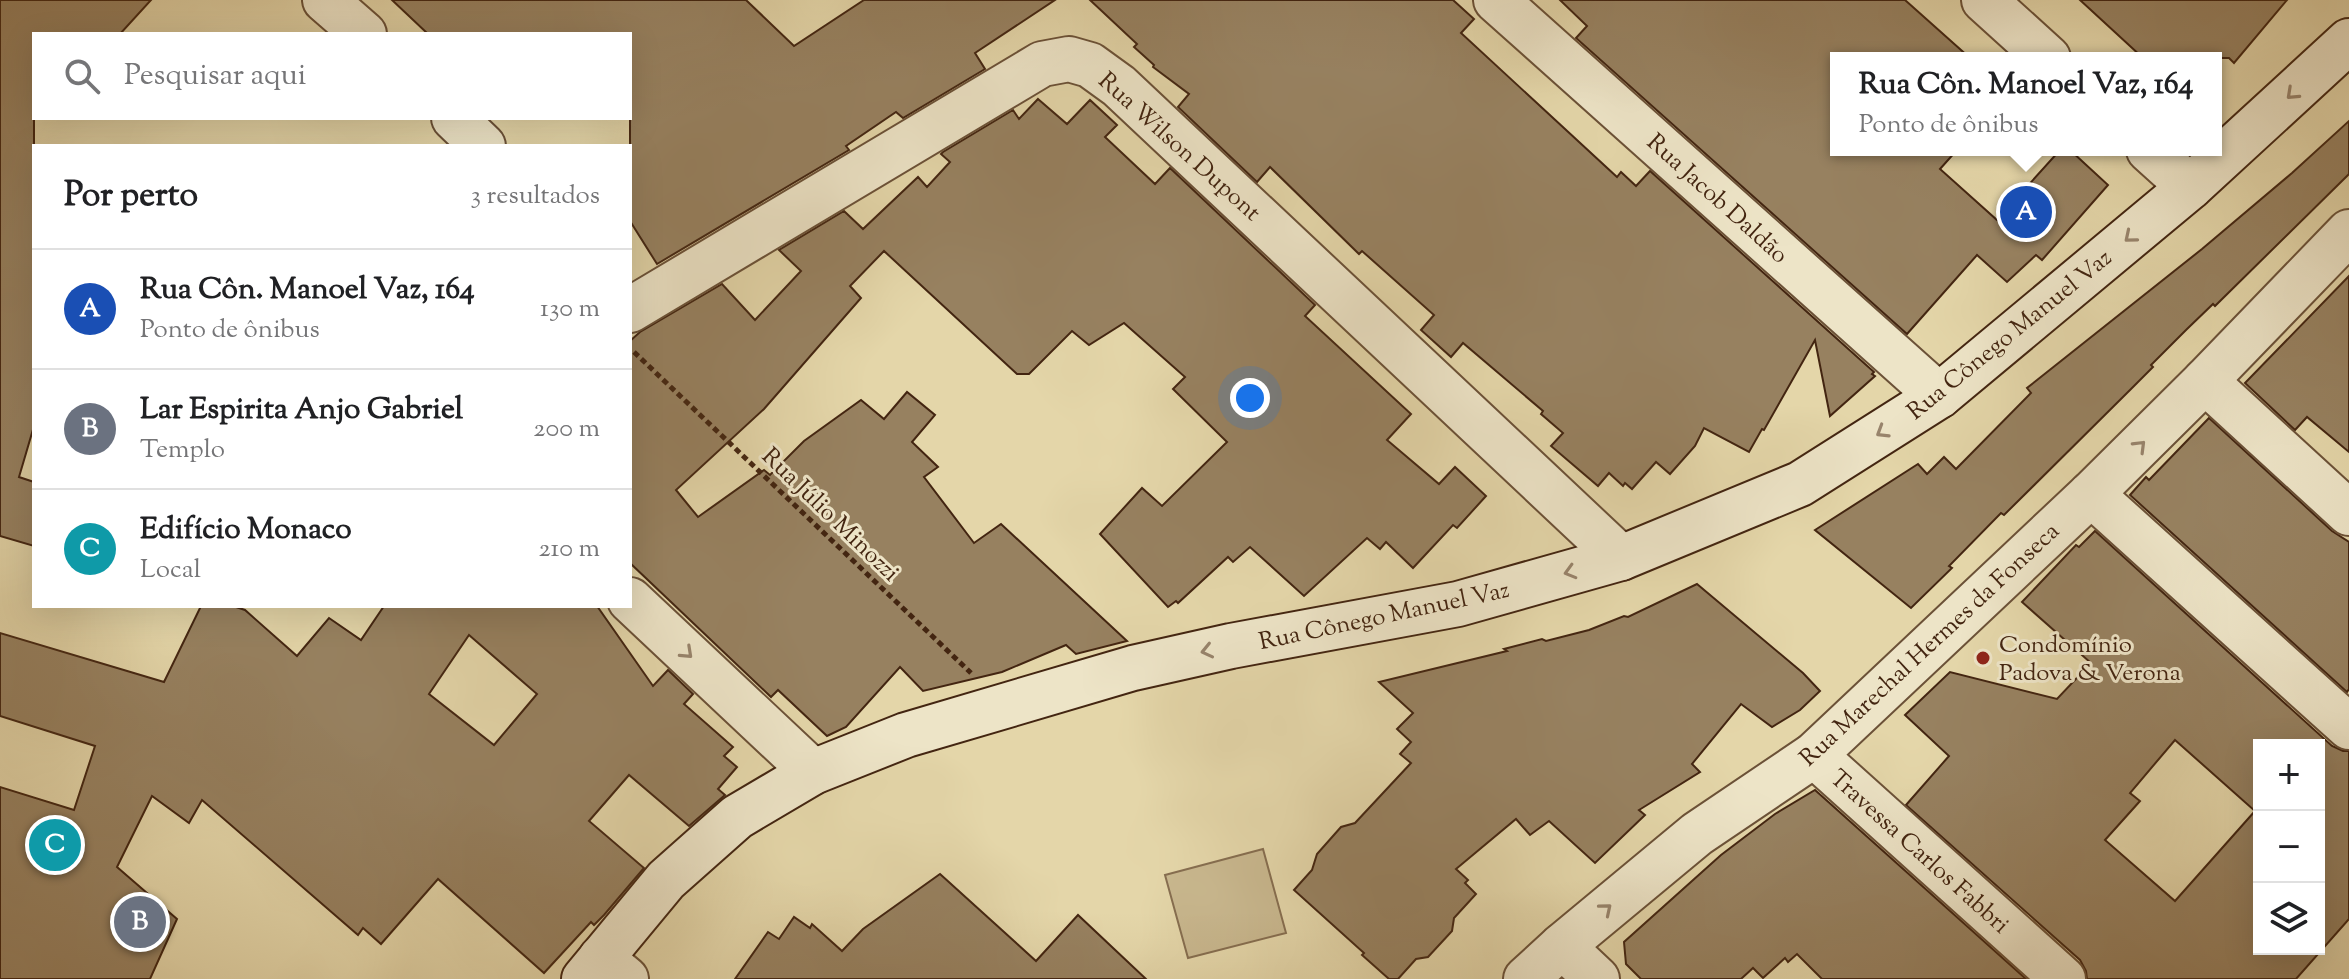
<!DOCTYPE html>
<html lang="pt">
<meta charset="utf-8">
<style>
:root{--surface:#fff;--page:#f2f2f2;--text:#202124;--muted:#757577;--line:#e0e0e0;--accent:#8f2418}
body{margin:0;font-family:"Sorts Mill Goudy",serif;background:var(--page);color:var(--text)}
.controls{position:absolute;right:24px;bottom:24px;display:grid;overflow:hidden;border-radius:0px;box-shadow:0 8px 32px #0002}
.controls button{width:72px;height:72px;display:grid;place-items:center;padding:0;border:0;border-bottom:2px solid var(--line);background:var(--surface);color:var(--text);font:40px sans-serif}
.you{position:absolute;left:1250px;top:398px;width:28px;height:28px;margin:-20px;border:6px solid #fff;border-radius:50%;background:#1a73e8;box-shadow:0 0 0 12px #1a73e833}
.badge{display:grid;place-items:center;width:52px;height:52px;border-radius:50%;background:var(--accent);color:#fff;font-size:26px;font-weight:700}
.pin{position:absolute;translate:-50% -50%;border:4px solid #fff;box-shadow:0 2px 8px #0006}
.popup{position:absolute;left:1830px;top:52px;width:392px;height:104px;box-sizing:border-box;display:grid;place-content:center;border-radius:0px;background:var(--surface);filter:drop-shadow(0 2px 6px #0005);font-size:26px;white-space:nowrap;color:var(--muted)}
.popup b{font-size:30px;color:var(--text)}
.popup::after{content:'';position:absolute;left:50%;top:100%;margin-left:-16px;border:16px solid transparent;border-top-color:var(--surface)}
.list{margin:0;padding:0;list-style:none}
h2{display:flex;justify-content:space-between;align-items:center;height:104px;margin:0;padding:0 32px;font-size:34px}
h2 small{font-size:26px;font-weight:400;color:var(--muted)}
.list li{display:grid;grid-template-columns:52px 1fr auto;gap:24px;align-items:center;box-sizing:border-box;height:120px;padding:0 32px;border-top:2px solid var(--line)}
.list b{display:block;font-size:30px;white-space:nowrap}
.list p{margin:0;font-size:26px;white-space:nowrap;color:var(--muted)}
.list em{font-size:26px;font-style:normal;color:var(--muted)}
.icon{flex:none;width:44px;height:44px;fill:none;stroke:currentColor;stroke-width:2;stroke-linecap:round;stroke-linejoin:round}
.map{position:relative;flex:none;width:2349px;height:979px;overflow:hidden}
.search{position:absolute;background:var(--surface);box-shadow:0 8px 32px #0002;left:32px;top:32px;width:600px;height:88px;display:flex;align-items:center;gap:20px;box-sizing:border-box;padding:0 28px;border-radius:0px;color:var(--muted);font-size:30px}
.panel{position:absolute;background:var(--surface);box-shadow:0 8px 32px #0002;left:32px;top:144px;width:600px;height:464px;border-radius:0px}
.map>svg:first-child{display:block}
.green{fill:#c9b88f;stroke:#866e50;stroke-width:2}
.building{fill:#978160;stroke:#432511;stroke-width:2;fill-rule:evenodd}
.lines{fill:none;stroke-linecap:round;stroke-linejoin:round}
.street-casing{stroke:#6b5137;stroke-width:48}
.secondary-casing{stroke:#432511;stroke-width:48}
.path{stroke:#432511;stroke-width:5;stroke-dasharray:6 4;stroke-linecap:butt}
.street{stroke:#ede4c7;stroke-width:44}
.secondary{stroke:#ede4c7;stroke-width:44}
.oneway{stroke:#98846c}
.poi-dot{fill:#8f2418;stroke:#ede4c7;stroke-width:3}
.labels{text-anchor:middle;stroke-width:6;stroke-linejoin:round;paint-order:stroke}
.street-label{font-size:24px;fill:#432511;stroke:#ede4c7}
.poi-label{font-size:24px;fill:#432511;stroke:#ede4c7;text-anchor:start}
</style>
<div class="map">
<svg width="2349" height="979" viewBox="0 0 2349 979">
<rect width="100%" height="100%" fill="#e4d6a9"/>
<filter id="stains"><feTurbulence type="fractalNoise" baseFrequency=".0025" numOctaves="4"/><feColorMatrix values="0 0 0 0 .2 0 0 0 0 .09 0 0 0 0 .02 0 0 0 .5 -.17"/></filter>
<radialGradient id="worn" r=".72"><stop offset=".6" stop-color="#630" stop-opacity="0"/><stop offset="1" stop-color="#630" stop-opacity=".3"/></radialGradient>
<path class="green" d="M1263,849L1286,933L1188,958L1165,875Z"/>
<g class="building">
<path d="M0,0H151L120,34H34V426L19,477L34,482V546L0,536Z"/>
<path d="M392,0H746L794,46L864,0H1055L975,53L985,69L903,118L896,112L846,146L849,150L657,264L630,221V34H428Z"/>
<path d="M1090,0H1453L1474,19L1461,33L1617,177L1621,172L1636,186L1650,171L1874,372L1872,374L1875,376L1830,416L1815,340L1764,430L1762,429L1749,452L1704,428L1695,446L1670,474L1656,462L1632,489L1625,483L1623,486L1609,473L1598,486L1551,446L1563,433L1541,414L1543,411L1463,343L1451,357L1421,330L1434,315L1362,251L1359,254L1270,167L1257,182L1178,107L1189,94L1153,67L1154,65L1134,47L1137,44Z"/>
<path d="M1560,0H1905L1970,58H1836V150H1957L1940,169L1997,220L2060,150H2070L2108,185L2042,260L2036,255L2007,282L1977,255L1907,334L1576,38L1587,26Z"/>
<path d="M2080,0H2287L2234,63L2229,58H2143Z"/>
<path d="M1038,99L1067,124L1090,100L1117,125L1105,137L1155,184L1170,168L1315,305L1305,316L1411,414L1387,440L1439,484L1455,467L1486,496L1457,528L1453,525L1413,568L1386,542L1380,549L1367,538L1304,596L1250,547L1233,562L1228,557L1178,603L1176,601L1168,607L1100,534L1142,488L1162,506L1227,442L1173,389L1185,377L1124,323L1089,345L1072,331L1029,374H1017L884,251L850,286L861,298L764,409L676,490L698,517L764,470L770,475L804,441L861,400L884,419L907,392L935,415L912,442L938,467L924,477L974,543L1001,524L1127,641L1076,654L1066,645L1002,672L923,691L900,667L846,727L827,736L778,690L771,697L630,563V341L640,332L722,284L755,320L801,271L779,250L844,211L863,229L918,177L927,187L950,162L941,154L943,152L1013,110L1019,119Z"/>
<path d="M2349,121V174L2215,306L2213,304L2186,330L2151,365L2153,367L2131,389L2004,515L2001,513L1949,566L1952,568L1911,608L1815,530L1918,464L1927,474L1944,457L1956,469L2031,393L2027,388L2202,249L2292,173Z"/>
<path d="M2349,276V452L2307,417L2295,430L2245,383Z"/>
<path d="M2209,418L2332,531L2349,542V689L2347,692L2130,495L2146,477L2149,480Z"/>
<path d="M2095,531L2332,746L2343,751H2349V919L2296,979H2087L2086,971L2080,960L1906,805L1949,756L1905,715L1950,672L2057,699L2091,663L2022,602L2076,545L2079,547ZM2175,740L2255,811L2175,901L2105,840L2140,801L2130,793ZM2259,745H2319V949H2259Z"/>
<path d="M1697,584L1803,673L1820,691L1800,710L1772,727L1741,704L1692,764L1700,772L1639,810L1645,815L1595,863L1549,821L1530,835L1516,819L1456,869L1468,880L1465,883L1476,894L1454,918L1452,931L1428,957L1416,959L1398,979H1389L1362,955L1364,953L1294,890L1312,870L1317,854L1341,827L1355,823L1411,763L1400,754L1411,742L1397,729L1413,713L1379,682L1507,651L1504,649L1542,639L1546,641L1589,630L1624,616L1628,617Z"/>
<path d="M201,606H233L245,610L297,656L329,618L361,640L384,606H597L653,686L668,670L693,694L684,704L733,747L724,756L737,767L718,789L725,795L689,826L629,775L589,821L644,868L604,915L594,925L591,922L544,973L438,879L381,944L363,928L358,935L202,800L189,823L152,796L117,867L177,919L150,979H0V787L74,810L95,746L0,716V633L164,682ZM469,635L537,694L494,745L429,694Z"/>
<path d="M1815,790L2026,979H1822L1797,954L1788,962L1785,958L1763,978L1753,968L1741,979H1641L1626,964L1624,942L1721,855L1775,814Z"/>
<path d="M940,874L1036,961L1078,915L1146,979H735L768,932L779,939L794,917L810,928L812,924L842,951L863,929Z"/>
</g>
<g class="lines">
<g class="street-casing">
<g id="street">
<path d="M325,0L364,34"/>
<path d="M1496,0L1939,396"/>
<path d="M1984,0L2048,58"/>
<path d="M454,118L483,146"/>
<path d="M2149,150L2190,187"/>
<path d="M630,310L1042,64L1069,59L1090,65L1119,86L1621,558"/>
<path d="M2205,381L2349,513"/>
<path d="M2091,494L2349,727"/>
<path d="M630,600L813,772"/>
<path d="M1814,755L2063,979"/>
<path d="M1562,946L1597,979"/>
<path d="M601,958L626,979"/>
<path d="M1526,979L1562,946L1697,834L1814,755L2091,494L2205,381L2349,232"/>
</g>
</g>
<g class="secondary-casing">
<path id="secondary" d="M584,979L666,880L737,817L813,772L906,735L1133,668L1231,646L1458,604L1621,558L1800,484L1939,396L2190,187L2349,41"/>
</g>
<path class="path" d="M634,352L971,673"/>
<use href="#street" class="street"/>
<use href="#secondary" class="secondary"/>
</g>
<defs><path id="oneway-chevron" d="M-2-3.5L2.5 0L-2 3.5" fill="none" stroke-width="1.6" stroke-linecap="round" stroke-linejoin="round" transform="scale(2)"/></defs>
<g class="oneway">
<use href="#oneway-chevron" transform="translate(2292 94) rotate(137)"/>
<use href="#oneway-chevron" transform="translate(2130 237) rotate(140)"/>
<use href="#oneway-chevron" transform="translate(1882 432) rotate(148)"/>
<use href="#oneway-chevron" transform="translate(2140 446) rotate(-45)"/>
<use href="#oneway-chevron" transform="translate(1570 572) rotate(164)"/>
<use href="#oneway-chevron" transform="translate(1207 651) rotate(167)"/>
<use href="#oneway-chevron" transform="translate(687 653) rotate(43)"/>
<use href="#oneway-chevron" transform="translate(1606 909) rotate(-40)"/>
</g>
<circle class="poi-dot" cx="1983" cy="658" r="8"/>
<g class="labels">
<g class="street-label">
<text transform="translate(1180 146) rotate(42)" y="8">Rua Wilson Dupont</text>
<text transform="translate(1718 198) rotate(42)" y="8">Rua Jacob Daldão</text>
<text transform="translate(2009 334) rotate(-39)" y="8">Rua Cônego Manuel Vaz</text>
<text transform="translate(831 514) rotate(44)" y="8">Rua Júlio Minozzi</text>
<text transform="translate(1384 615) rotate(-12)" y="8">Rua Cônego Manuel Vaz</text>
<text transform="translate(1929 644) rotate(-43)" y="8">Rua Marechal Hermes da Fonseca</text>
<text transform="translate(1920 851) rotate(42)" y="8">Travessa Carlos Fabbri</text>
</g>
<g class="poi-label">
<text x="1999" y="652">Condomínio<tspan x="1999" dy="28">Padova &amp; Verona</tspan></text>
</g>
</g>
<rect width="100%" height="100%" filter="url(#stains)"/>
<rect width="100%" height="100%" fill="url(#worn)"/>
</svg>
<div class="controls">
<button>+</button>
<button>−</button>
<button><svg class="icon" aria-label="layers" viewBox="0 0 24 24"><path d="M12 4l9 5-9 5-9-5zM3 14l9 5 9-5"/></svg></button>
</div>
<div class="you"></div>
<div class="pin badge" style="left:2026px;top:212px;background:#1a4fb4">A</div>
<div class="popup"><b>Rua Côn. Manoel Vaz, 164</b>Ponto de ônibus</div>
<div class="pin badge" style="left:140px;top:922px;background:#6b7280">B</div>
<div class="pin badge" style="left:55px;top:845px;background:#0f9aa8">C</div>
<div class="search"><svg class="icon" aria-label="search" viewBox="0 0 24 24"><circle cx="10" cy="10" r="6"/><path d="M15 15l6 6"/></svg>Pesquisar aqui</div>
<section class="panel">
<h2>Por perto<small>3 resultados</small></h2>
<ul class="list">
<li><span class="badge" style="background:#1a4fb4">A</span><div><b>Rua Côn. Manoel Vaz, 164</b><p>Ponto de ônibus</p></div><em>130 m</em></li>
<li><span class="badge" style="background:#6b7280">B</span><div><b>Lar Espirita Anjo Gabriel</b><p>Templo</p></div><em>200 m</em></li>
<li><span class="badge" style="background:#0f9aa8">C</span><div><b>Edifício Monaco</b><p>Local</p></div><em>210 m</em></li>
</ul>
</section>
</div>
